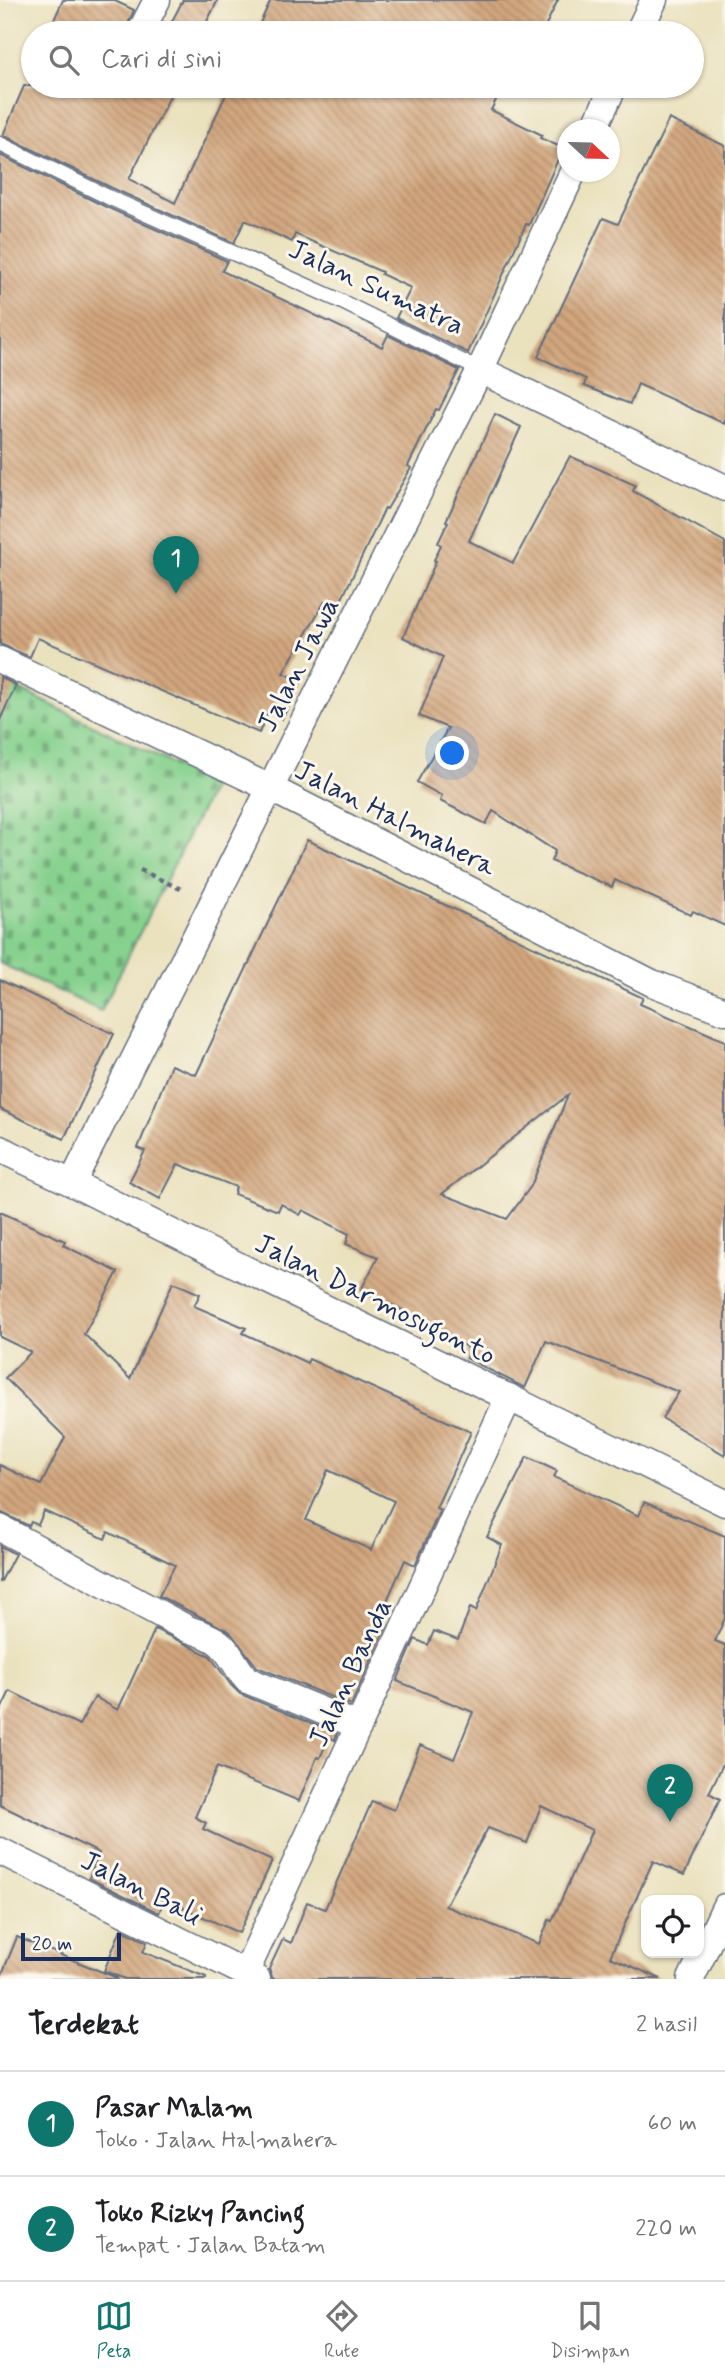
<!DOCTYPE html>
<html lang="id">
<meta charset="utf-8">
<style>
:root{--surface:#fff;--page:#f2f2f2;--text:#202124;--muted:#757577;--line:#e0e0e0;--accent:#0f766e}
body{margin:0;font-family:Mynerve,sans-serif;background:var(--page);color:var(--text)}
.controls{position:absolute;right:21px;bottom:21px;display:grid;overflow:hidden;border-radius:14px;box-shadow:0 2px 5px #0004}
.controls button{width:63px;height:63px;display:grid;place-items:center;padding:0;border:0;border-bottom:2px solid var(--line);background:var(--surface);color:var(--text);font:35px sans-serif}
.compass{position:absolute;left:557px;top:119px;width:63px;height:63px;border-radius:50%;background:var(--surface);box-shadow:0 2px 5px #0004;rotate:112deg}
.scale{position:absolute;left:21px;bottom:18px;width:100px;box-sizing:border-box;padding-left:7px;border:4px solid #1b2f5e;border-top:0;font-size:19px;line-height:24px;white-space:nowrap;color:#1b2f5e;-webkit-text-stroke:5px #fbf7ec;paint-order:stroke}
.you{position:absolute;left:453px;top:754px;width:24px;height:24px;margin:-18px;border:5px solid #fff;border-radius:50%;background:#1a73e8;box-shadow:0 0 0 10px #1a73e833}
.badge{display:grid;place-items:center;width:46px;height:46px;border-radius:50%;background:var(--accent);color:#fff;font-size:23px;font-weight:700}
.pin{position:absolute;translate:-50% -58px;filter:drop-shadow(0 2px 4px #0008)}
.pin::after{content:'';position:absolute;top:37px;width:24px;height:21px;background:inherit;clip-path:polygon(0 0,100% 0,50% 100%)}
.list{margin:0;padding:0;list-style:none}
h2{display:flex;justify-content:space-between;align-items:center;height:91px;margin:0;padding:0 28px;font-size:30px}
h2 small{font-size:23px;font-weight:400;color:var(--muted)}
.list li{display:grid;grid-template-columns:46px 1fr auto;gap:21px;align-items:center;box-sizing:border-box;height:105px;padding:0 28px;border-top:2px solid var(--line)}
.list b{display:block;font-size:26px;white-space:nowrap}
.list p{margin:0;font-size:23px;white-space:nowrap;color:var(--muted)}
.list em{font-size:23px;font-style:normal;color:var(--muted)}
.icon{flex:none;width:38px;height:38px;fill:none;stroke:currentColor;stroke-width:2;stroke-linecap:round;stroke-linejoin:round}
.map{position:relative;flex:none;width:725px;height:1979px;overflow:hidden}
.search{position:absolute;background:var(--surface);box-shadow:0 2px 5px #0004;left:21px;right:21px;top:21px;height:77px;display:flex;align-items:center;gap:18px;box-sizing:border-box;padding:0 24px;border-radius:38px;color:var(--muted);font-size:26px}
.sheet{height:301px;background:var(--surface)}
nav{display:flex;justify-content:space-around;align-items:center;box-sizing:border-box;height:98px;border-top:2px solid var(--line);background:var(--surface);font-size:19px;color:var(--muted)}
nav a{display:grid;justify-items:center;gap:4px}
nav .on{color:var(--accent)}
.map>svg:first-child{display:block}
.cemetery{fill:url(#cemetery-stones);stroke:#518076;stroke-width:2}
.building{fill:url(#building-back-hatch);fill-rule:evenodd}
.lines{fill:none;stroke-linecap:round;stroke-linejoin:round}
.service-casing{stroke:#636d7f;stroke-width:17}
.minor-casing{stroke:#636d7f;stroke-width:29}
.path{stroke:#636d7f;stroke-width:4.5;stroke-dasharray:5 5;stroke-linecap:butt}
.service{stroke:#fff;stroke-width:14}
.minor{stroke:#fff;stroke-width:26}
.labels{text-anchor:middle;stroke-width:6;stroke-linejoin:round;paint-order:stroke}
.street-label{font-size:28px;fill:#1b2f5e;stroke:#fbf7ec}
</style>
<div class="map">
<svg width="725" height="1979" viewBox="0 0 725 1979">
<defs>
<pattern id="cemetery-stones" width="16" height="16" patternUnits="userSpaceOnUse" patternTransform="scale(1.75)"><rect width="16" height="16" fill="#87d18e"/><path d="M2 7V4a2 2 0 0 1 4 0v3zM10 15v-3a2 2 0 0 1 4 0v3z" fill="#6eaa77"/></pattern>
<pattern id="building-back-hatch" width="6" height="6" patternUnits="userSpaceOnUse" patternTransform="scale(1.75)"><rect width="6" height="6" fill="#d2a67d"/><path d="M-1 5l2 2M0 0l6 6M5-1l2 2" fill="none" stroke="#aa886a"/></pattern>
</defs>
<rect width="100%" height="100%" fill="#fbf7ec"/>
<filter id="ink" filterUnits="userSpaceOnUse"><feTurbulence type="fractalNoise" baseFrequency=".0143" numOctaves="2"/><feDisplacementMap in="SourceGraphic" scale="14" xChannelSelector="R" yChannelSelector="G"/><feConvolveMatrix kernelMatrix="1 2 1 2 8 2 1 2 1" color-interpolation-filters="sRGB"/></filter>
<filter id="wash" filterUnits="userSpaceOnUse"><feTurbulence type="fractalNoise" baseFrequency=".00686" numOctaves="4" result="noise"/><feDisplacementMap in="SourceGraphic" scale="28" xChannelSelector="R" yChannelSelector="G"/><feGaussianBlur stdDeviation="1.57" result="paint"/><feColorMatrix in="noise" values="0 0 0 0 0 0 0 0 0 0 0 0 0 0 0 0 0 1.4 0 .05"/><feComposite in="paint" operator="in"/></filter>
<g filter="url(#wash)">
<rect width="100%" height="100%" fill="#eae1bd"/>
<path class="cemetery" d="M0,680L214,784L101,1011L0,963Z"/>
<g id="blocks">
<g class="building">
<path d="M63,0H113L134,10L124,33H48Z"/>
<path d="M183,0H218L201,33H158L163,22L170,25Z"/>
<path d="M271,0H558L542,33H255Z"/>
<path d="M24,86H175L129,179L175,203L230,86H503L491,110L542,135L540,138L563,148L529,225L526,224L468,353L396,318L411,288L381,274L382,272L295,234L292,242L245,220L234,243L112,188L3,135Z"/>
<path d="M669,119L725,146V424L638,384L630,404L584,386L586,379L538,357L603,218L618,224Z"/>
<path d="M0,155L104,206L227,261L222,271L382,347L388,335L459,370L439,410L436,409L408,466L411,468L387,509L385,508L338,607L325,601L283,673L301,681L282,719L268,711L259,733L38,638L30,657L0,644Z"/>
<path d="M495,414L521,427L469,541L513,563L570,456L635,485L633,491L725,542V926L693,911L691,915L615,880L612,887L551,861L555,851L493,811L486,824L440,801L442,796L417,782L448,728L419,716L443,657L403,637L436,561L434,560L441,545L438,543L448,522L446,521Z"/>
<path d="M0,677L16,685L0,720Z"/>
<path d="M307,840L643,998L640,1004L725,1041V1455L662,1418L679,1392L546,1341L525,1388L466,1358L470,1349L425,1324L427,1322L361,1290L378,1257L346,1244L349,1234L303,1210L300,1215L281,1204L278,1211L234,1194L236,1187L178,1164L160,1199L129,1182L145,1151L138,1148L171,1065L196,1075ZM568,1095L531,1186L507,1219L442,1194Z"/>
<path d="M0,980L114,1034L64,1139L0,1109Z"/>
<path d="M0,1212L65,1241L63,1245L118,1272L84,1334L130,1379L173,1282L200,1294L194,1306L246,1328L243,1333L307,1363L309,1359L471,1432L436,1508L440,1510L415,1565L405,1560L378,1621L387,1625L351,1705L257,1667L229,1631L159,1596L175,1565L108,1532L105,1539L44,1511L38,1525L31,1522L29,1526L0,1512V1465L41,1485L65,1437L5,1378L31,1352L0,1337ZM328,1470L394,1501L371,1550L306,1520Z"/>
<path d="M527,1457L557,1471L554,1477L639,1516L644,1502L725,1536V1618L715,1641L725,1645V1760L709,1793L720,1799L684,1875L653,1861L610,1957L661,1979H273L269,1969L283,1939L291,1943L307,1902L325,1909L372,1801L394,1810L420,1745L454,1759L473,1712L397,1681L415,1639L428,1645L434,1631L458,1640L470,1608L476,1611L502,1545L487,1537ZM541,1806L592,1830L552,1921L549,1920L539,1944L445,1906L488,1828L527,1843Z"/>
<path d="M0,1546L15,1554L0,1583Z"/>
<path d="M155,1629L210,1656L231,1685L240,1694L337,1734L335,1740L329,1737L320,1758L317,1757L299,1801L217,1767L195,1817L206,1823L203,1829L272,1861L239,1933L164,1899L159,1913L89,1878L99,1853L0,1805V1712L10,1691L79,1725L95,1697L118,1710Z"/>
<path d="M121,1929L147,1942L143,1952L206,1977V1979H125L104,1971Z"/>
<path d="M17,1937L117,1978V1979H0Z"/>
</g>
</g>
</g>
<g filter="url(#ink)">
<use href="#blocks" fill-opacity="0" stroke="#636d7f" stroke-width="2"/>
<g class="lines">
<g class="service-casing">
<path id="service" d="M0,144L108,197L334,298L480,370"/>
</g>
<g class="minor-casing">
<g id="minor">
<path d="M140,33L157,0"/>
<path d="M638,33L654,0"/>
<path d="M593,130L614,86"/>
<path d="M480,370L725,488"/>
<path d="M0,660L270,788L652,983L725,1011"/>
<path d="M0,1149L72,1183L249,1271L725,1503"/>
<path d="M72,1183L480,370L573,172"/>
<path d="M0,1528L188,1629C197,1632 207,1635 215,1640C230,1649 235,1667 247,1680L359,1726"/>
<path d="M0,1851L257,1979"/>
<path d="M245,1974L509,1397"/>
<path d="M691,1979L725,1907"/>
</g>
</g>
<path class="path" d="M140,870L185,891"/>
<use href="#service" class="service"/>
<use href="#minor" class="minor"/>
</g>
</g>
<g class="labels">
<g class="street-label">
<text transform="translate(377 286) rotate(25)" y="10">Jalan Sumatra</text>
<text transform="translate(297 664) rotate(-63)" y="10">Jalan Jawa</text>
<text transform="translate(396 817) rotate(27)" y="10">Jalan Halmahera</text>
<text transform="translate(376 1298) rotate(26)" y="10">Jalan Darmosugonto</text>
<text transform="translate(349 1672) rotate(-65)" y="10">Jalan Banda</text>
<text transform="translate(142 1887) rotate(27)" y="10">Jalan Bali</text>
</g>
</g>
</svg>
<div class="controls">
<button><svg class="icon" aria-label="locate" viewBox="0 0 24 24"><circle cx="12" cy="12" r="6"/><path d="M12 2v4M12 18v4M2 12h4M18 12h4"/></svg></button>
</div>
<svg class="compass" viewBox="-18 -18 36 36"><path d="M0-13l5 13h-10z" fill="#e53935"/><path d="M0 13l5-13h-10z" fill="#757577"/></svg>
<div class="scale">20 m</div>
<div class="you"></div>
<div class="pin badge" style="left:176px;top:594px">1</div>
<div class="pin badge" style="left:670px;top:1822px">2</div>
<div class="search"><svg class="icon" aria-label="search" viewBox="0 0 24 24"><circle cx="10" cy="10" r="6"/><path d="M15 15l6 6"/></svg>Cari di sini</div>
</div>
<section class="sheet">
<h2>Terdekat<small>2 hasil</small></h2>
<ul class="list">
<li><span class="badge">1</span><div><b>Pasar Malam</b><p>Toko · Jalan Halmahera</p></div><em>60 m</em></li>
<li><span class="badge">2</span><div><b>Toko Rizky Pancing</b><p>Tempat · Jalan Batam</p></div><em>220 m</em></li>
</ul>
</section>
<nav>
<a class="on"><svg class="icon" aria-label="map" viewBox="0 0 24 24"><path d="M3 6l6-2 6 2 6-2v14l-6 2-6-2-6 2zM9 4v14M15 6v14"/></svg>Peta</a>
<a><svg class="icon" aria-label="directions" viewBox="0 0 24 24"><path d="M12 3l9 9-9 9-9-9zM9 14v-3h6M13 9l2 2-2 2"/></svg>Rute</a>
<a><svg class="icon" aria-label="saved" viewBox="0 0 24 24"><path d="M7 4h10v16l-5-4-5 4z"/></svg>Disimpan</a>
</nav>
